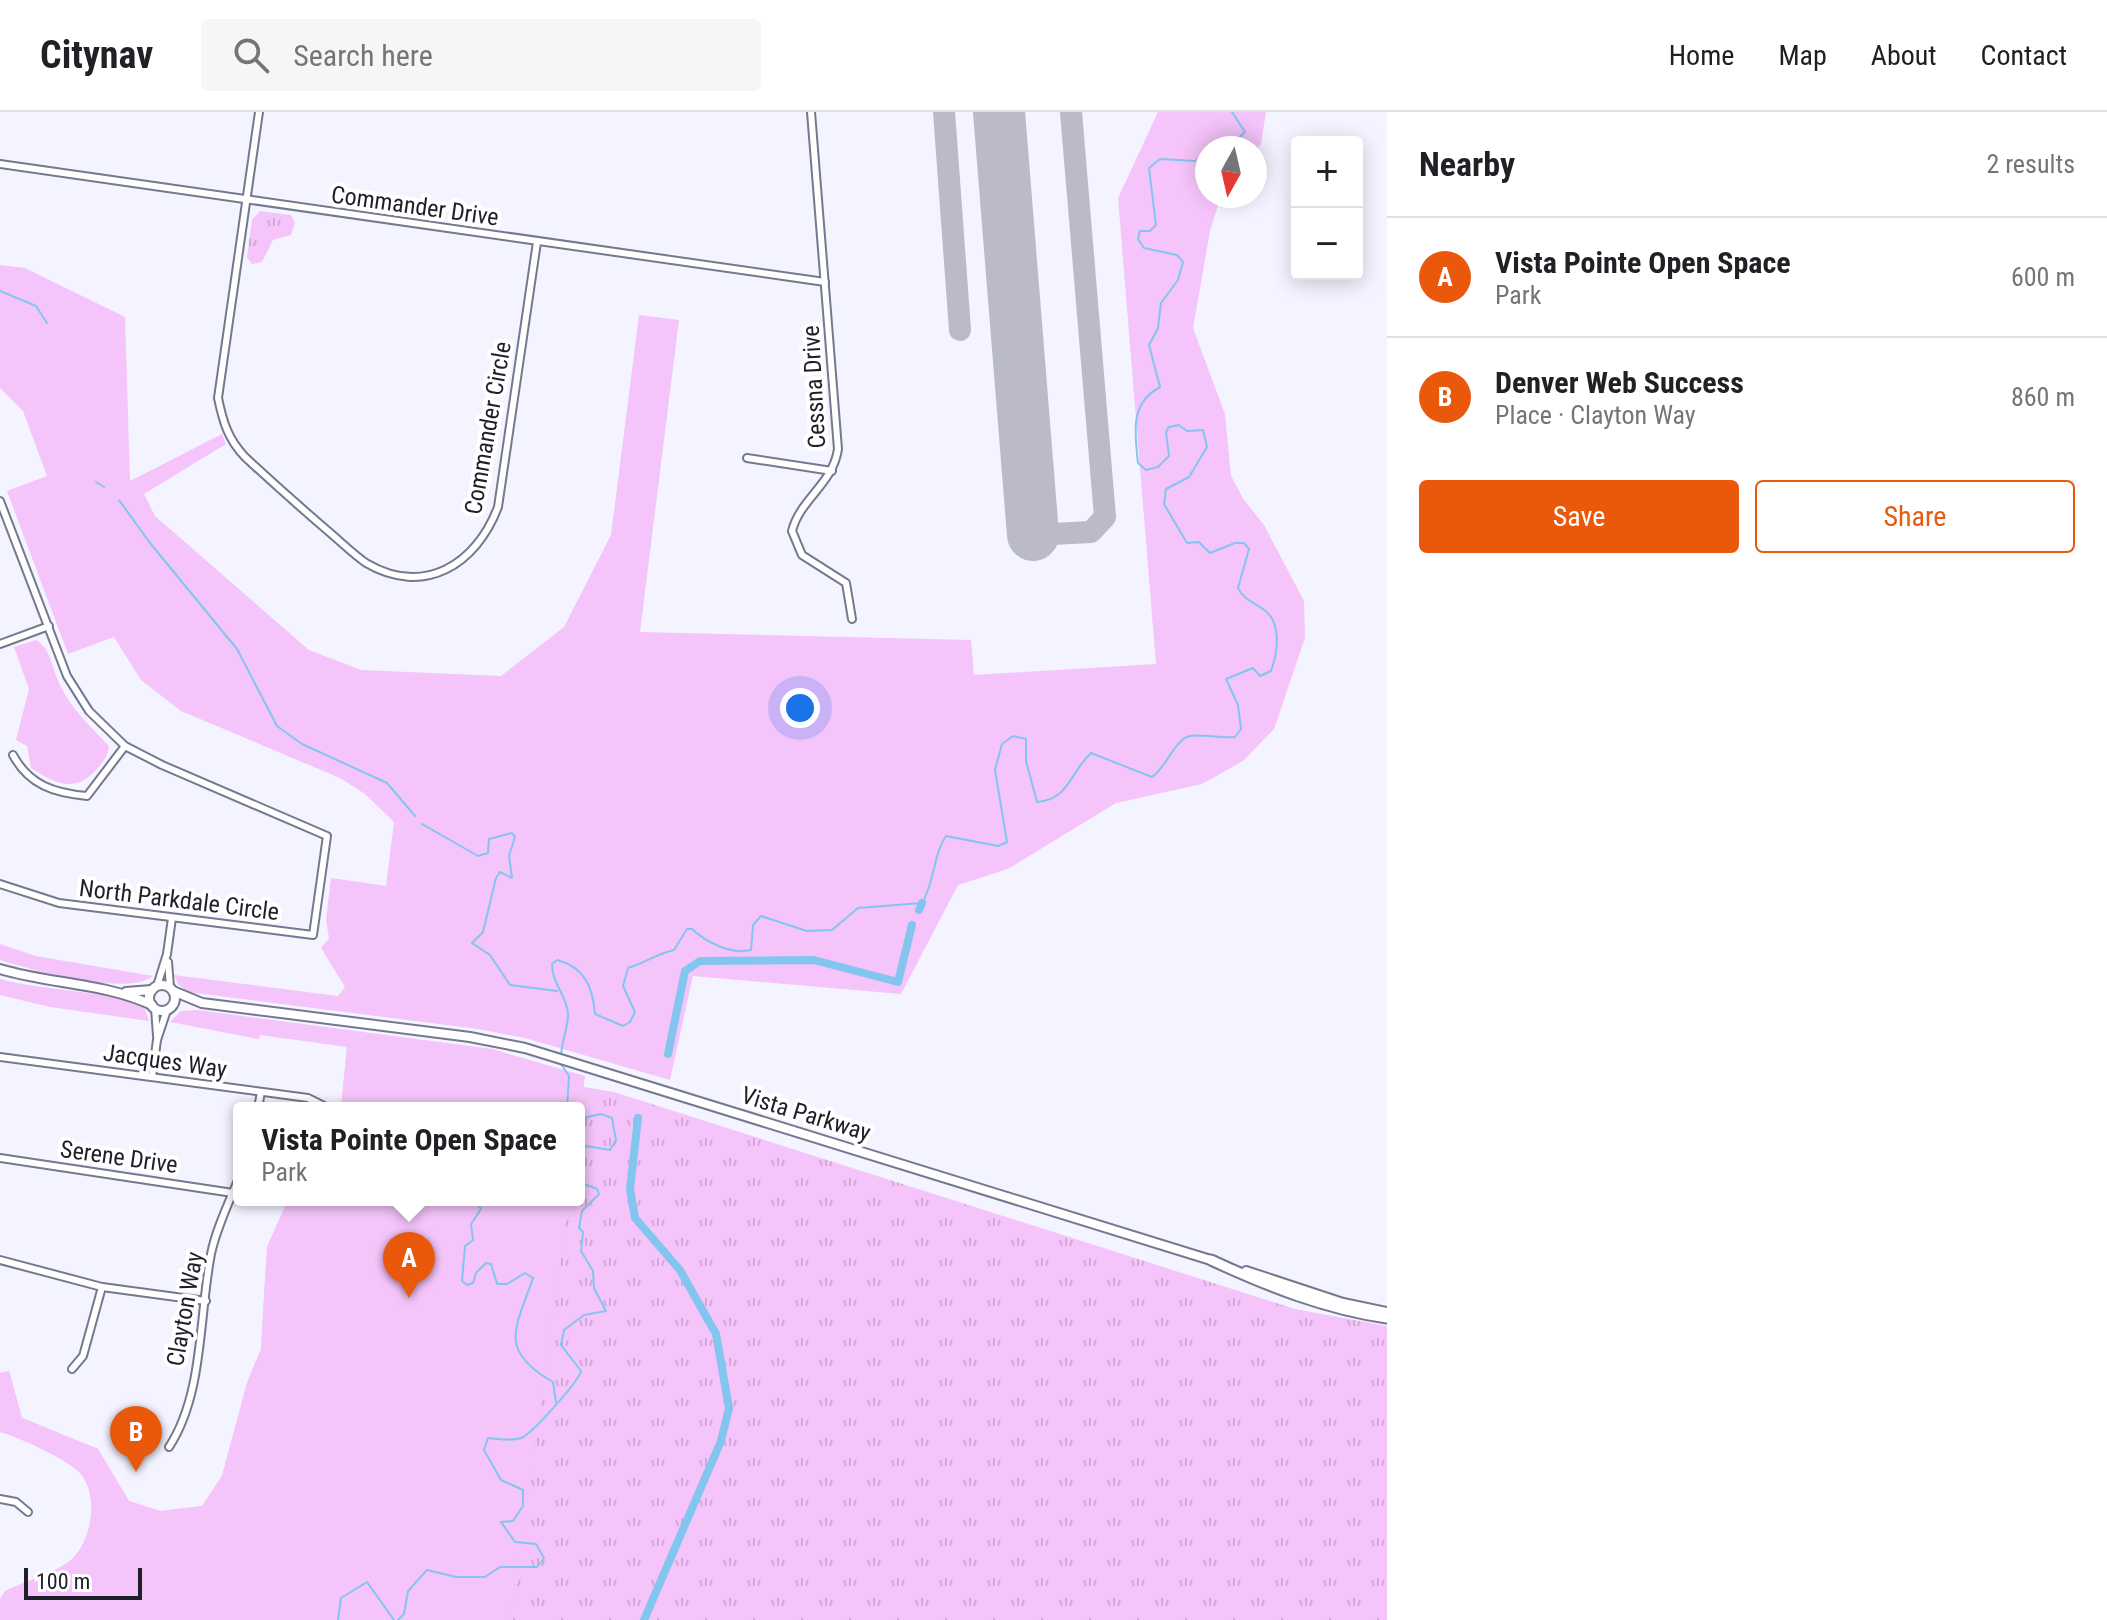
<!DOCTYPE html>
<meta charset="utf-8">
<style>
:root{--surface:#fff;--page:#f6f6f6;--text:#202124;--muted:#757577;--line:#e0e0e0;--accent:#ea580c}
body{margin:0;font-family:"Roboto Condensed",sans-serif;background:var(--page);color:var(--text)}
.controls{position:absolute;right:24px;top:24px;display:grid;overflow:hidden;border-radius:8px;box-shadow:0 4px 20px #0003}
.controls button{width:72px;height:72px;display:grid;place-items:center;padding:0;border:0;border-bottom:2px solid var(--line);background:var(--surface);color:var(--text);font:40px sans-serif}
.compass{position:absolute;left:1195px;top:24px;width:72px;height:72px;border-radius:50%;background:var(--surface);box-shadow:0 4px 20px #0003;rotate:188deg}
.scale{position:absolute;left:24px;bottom:20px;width:118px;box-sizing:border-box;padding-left:8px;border:4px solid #1e1f29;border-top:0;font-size:22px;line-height:28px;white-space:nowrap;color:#1e1f29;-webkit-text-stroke:6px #fff;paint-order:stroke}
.you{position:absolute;left:800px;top:596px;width:28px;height:28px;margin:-20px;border:6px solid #fff;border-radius:50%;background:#1a73e8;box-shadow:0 0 0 12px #1a73e833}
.badge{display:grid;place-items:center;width:52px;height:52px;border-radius:50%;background:var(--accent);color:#fff;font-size:26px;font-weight:700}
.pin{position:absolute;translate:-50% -66px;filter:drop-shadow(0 2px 4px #0008)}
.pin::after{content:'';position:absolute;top:42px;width:28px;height:24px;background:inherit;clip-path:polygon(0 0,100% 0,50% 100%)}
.popup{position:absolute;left:233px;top:990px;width:352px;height:104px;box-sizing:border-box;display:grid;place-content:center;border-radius:8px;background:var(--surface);filter:drop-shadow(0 2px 6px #0005);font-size:26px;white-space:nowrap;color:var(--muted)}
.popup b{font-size:30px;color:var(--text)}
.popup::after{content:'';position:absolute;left:50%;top:100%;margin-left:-16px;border:16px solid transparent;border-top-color:var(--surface)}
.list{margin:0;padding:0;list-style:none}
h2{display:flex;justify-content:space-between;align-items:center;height:104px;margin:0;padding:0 32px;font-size:34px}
h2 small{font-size:26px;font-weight:400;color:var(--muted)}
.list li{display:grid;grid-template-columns:52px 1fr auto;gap:24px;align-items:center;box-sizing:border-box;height:120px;padding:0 32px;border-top:2px solid var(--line)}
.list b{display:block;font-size:30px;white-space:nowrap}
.list p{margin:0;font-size:26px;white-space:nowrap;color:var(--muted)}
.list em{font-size:26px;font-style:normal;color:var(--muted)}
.actions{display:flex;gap:16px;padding:24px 32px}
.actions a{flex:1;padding:18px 0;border:2px solid var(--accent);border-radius:8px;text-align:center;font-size:28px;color:var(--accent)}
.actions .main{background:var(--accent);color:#fff}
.icon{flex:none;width:44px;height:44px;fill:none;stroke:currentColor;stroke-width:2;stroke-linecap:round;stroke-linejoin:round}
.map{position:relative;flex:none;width:1387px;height:1508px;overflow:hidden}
header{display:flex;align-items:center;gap:48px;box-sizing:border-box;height:112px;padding:0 40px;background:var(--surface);border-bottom:2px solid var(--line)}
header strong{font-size:38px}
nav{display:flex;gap:44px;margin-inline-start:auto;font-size:28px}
.search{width:560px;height:72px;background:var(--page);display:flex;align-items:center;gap:20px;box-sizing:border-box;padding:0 28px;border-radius:8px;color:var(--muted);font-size:30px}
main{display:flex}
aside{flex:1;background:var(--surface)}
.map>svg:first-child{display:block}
.grass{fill:url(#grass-tufts)}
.green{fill:#f5c4fa}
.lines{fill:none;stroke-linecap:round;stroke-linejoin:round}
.stream{stroke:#82c6ef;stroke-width:2}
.canal{stroke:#82c6ef;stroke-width:8}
.taxiway{stroke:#babbc6;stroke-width:22}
.runway{stroke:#babbc6;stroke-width:52}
.minor-casing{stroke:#75788f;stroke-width:10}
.tertiary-casing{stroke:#75788f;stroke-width:12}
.secondary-casing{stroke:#75788f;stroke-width:13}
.minor{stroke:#fff;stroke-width:6}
.tertiary{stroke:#fff;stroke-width:8}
.secondary{stroke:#fff;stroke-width:9}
.labels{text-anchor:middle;stroke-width:8;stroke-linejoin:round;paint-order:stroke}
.street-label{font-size:24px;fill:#1e1f29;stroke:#fff}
</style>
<header>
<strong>Citynav</strong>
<div class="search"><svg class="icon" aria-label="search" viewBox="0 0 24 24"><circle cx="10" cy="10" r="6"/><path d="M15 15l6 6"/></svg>Search here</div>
<nav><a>Home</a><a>Map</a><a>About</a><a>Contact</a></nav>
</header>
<main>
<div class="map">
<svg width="1387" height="1508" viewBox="0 0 1387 1508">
<defs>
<pattern id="grass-tufts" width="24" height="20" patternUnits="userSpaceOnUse" patternTransform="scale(2)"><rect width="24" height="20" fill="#f5c4fa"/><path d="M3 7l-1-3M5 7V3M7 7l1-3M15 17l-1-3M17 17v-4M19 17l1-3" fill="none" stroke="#d2a8d6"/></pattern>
</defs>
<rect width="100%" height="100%" fill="#f3f4ff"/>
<g class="grass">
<path d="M260,99L291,103L295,110L291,123L273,128L262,150L252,152L247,145L252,108Z"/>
<path d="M347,935L614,980L1295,1197L1387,1214V1508H0V1487L5,1479C22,1471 60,1459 72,1447C92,1428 99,1385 81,1362C71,1349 17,1324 0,1320V1261L9,1259L22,1306L98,1337L129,1389L160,1399L202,1394L222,1364L247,1271L261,1237L267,1135L288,1088H579V996H341Z"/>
</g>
<g class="green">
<path d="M1158,0H1266L1261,32L1255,39V36H1207V84H1221L1210,119L1193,216L1225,302L1231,364L1244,388L1264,413L1304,489L1305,526L1274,617L1243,649L1202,672L1116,691L1008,757L958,773L901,882L693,864L670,968L525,926L478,917L188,880L178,872L174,863L338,884L345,875L321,836L329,826L326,808L331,766L386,774L394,710L365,682L340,666L181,599L141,568L114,525L68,542L7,379L47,364L23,299L0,276V153L25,156L125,205L130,369L222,322L226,332L144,382L155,404L309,538L361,558L501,564L564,515L611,423L639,203L679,208L640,520L971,528L974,563L1156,552L1118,86Z"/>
<path d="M36,528C52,538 52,557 60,573C71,597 91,615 109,634C108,644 104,648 98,656C76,682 55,672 31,656L27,634L16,628L29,577L14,535Z"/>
<path d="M0,832L36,844L153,864C126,885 33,858 0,848Z"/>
<path d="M0,867C40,879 115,878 145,897L149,909L50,895L0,883Z"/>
<path d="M197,898L492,937L585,964L579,1006V996H341L347,935L260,923L259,927L170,910L181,899Z"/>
<path d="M288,1088H568L510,1508H0V1487L5,1479C22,1471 60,1459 72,1447C92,1428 99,1385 81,1362C71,1349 17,1324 0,1320V1261L9,1259L22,1306L98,1337L129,1389L160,1399L202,1394L222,1364L247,1271L261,1237L267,1135Z"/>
</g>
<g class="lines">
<g class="stream">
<path d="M1228,36L1245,20L1232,0"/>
<path d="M0,179L36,194L47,211"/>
<path d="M96,370L104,375"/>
<path d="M119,388L150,431L237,537L277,614L302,632L387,671L415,704"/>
<path d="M422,712L478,744L488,741L489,727L512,721L515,725L509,744L512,766L500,760L496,766L483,820L472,831L490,843L510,873L557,879"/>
<path d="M561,945C561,931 569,912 568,901C566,882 552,872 552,852L557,848C585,855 593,876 595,902L623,914L630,910L635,900L623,874L628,856C645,851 656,842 674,838L687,817H692C706,830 731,843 751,838L753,813L761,804L807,819L832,818L858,796L922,791C935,769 933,743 946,724L998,734L1007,730L995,658L1002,632L1013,624L1026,627V649L1037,690C1069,688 1070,660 1091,641L1152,665C1166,656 1175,627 1190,624C1197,622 1223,626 1235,625L1241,617L1238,593L1226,567L1253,556L1260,564L1271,559C1278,540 1282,510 1263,497C1251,488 1245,489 1238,476L1249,437L1244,431H1235L1210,441L1199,430L1187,431L1164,392L1166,377L1189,365L1207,335L1203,318L1187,319L1179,313L1169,315L1166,320L1169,344L1158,355L1146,358L1138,351C1135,321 1129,292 1160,275L1149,233L1158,216L1161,191L1178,168L1183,150L1177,143L1144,136L1138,127L1140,119H1150L1156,113L1149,56L1160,47L1195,49L1207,40"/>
<path d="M561,952L569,964L567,996"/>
<path d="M579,1007L601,1002L612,1006L616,1028L610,1038L586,1034L579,1040"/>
<path d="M474,1088L481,1097L471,1112L473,1128L465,1134L462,1169L467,1173L473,1171L476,1161L486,1151L491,1152L497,1172H507L525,1161L533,1166C516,1216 497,1238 553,1270L556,1290"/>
<path d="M338,1508L341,1486L367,1470L394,1508"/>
<path d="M398,1508L404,1502L408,1479L427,1458L456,1465H485L500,1455H537L544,1446L536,1432L515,1430L501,1410L513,1409L523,1394V1378L501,1368L484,1338L488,1326C497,1327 513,1329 521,1326C532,1322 578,1270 581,1259L561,1233L564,1218L584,1203L606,1199L594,1176L593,1159L581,1139L583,1120L579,1116L582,1099L599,1082L597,1077L579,1070"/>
</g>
<g class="canal">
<path d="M919,798L922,791"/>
<path d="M668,942L685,859L700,849L814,848L898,870L912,813"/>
<path d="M638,1006L630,1077L635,1106L680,1158L716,1222L729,1296L721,1329L644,1508"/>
</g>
<g class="taxiway">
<path d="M944,0L960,218"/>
<path d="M1033,423L1091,420L1105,405L1071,0"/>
</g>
<path class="runway" d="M999,0L1033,423"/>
<g class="minor-casing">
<g id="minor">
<path d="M259,0L218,286C223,310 228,327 245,345C272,370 300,395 328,419C340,429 353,442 366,451C424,485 476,453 498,395L537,130"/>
<path d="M811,0L838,337C833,372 800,387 792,419L802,443L846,471L852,507"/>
<path d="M0,52L825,170"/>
<path d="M747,346L832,359"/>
<path d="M0,389L67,564L89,599L125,634L162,653L327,724L313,823L59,791L0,772"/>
<path d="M0,532L49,514"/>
<path d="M13,643C29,673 54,681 87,684L125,634"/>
<path d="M168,850L170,875"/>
<path d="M157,874L167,842L172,806"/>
<path d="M155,896L157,924"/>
<path d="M0,945L308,986L324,994"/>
<path d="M152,965L157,928L167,898"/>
<path d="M258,996L261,980"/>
<path d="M0,1046L233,1081"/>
<path d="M0,1148L102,1175L206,1189"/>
<path d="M72,1257L83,1244L102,1175"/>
<path d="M169,1335C204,1282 199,1202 211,1142C216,1117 229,1090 239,1066"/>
<path d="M0,1387L16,1390L28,1400"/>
</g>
</g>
<g class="tertiary-casing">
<g id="tertiary">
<path d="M0,857C50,872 105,871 152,893"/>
<circle cx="162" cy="886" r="13"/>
<path d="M173,879L202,891L470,925L525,936L1214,1149"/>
<path d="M126,880L152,878"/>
<path d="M1246,1159L1343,1191L1387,1200"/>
</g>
</g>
<g class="secondary-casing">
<path id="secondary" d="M1211,1148C1267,1174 1325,1197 1387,1206"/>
</g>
<use href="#minor" class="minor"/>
<use href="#tertiary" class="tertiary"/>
<use href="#secondary" class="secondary"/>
</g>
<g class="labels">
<g class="street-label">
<text transform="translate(415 94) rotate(8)" y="8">Commander Drive</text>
<text transform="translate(814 275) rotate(-93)" y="8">Cessna Drive</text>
<text transform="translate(488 316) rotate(-80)" y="8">Commander Circle</text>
<text transform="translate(179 788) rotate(7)" y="8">North Parkdale Circle</text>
<text transform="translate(165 949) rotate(8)" y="8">Jacques Way</text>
<text transform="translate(806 1002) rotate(17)" y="8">Vista Parkway</text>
<text transform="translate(119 1045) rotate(8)" y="8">Serene Drive</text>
<text transform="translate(185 1197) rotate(-80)" y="8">Clayton Way</text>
</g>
</g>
</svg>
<div class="controls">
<button>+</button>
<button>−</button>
</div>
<svg class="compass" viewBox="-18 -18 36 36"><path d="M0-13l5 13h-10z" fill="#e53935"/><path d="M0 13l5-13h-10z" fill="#757577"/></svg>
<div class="scale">100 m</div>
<div class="you"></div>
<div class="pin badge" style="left:409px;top:1186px">A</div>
<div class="popup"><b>Vista Pointe Open Space</b>Park</div>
<div class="pin badge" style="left:136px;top:1360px">B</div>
</div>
<aside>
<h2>Nearby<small>2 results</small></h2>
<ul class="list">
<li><span class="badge">A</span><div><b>Vista Pointe Open Space</b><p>Park</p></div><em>600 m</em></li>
<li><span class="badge">B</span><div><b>Denver Web Success</b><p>Place · Clayton Way</p></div><em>860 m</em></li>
</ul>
<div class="actions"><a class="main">Save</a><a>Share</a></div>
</aside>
</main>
